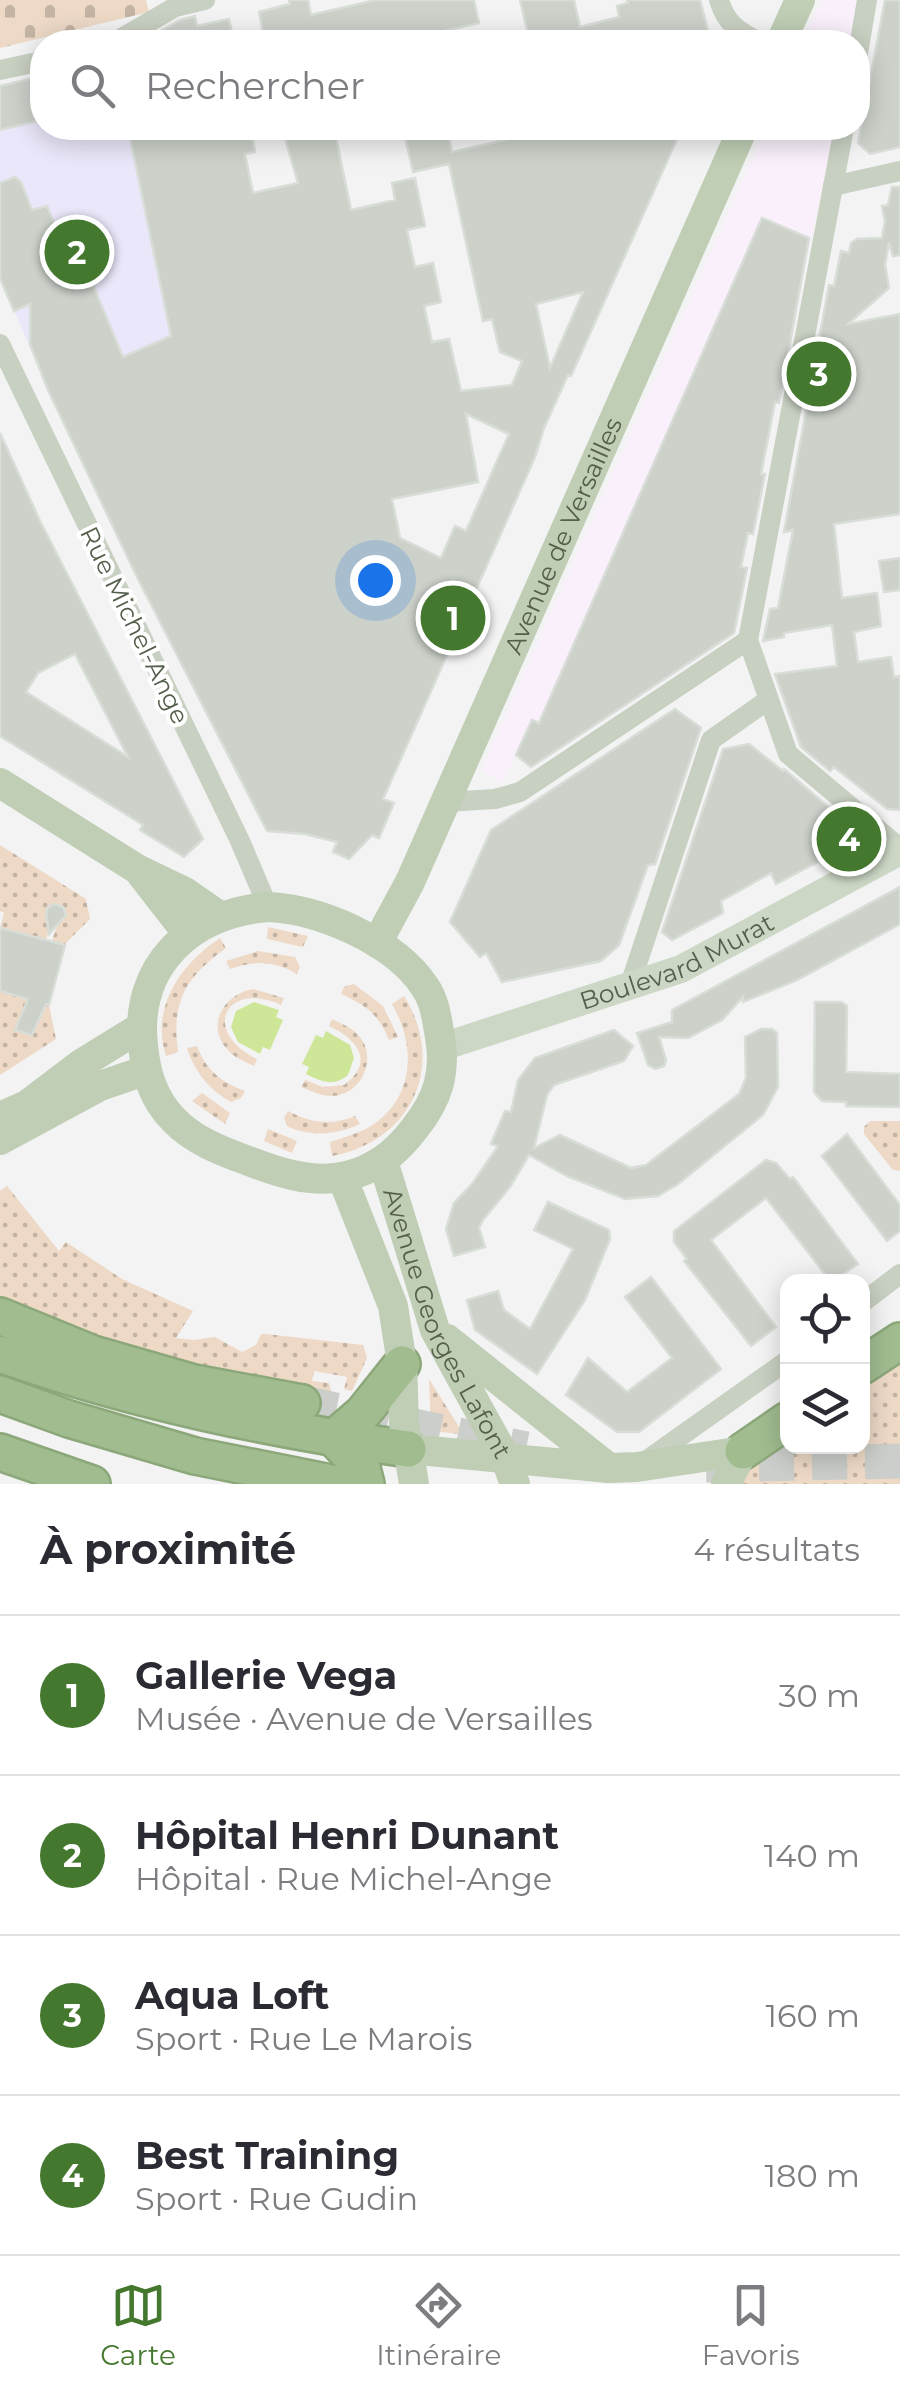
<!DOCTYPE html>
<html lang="fr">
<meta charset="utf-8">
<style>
:root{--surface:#fff;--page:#f2f2f3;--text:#2b2b33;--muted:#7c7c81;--line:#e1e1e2;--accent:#45782f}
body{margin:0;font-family:Montserrat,sans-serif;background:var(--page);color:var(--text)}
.controls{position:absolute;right:30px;bottom:30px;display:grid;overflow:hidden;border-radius:20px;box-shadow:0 5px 25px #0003}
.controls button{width:90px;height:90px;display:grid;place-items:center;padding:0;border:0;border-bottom:2px solid var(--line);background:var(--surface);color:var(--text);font:50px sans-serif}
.you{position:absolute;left:375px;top:580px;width:35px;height:35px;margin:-25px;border:8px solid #fff;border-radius:50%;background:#1a73e8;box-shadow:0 0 0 15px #1a73e833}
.badge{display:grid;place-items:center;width:65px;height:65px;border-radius:50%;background:var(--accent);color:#fff;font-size:32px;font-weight:700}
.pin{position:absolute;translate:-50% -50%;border:5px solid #fff;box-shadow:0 2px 10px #0006}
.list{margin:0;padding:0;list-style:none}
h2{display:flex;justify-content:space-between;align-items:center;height:130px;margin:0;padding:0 40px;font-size:42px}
h2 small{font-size:32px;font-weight:400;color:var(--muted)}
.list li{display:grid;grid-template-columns:65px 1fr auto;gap:30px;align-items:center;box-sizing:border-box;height:160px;padding:0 40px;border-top:2px solid var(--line)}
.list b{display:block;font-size:38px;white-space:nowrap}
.list p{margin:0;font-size:32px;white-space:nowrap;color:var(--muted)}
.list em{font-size:32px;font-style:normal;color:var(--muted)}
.icon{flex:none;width:55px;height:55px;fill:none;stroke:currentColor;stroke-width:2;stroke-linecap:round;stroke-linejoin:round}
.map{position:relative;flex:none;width:900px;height:1484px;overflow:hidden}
.search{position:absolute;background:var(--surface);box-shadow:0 5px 25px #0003;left:30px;right:30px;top:30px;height:110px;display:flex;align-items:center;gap:25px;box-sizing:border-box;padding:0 35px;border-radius:40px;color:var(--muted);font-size:38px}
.sheet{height:770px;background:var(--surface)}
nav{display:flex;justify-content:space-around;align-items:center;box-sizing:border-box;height:140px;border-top:2px solid var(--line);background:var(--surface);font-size:28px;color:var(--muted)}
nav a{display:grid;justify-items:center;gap:5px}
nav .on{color:var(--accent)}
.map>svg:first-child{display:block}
.commercial{fill:#f9f0fc}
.medical{fill:#ebe7fa}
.green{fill:url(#green-dots)}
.cemetery{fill:url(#cemetery-stones)}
.water{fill:#cee697}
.building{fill:#ccd1ca;stroke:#d8ddd7;stroke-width:2.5;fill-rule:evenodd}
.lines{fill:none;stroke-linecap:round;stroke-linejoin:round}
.highway-tunnel{stroke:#cbceca;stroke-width:35;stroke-dasharray:35 18;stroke-linecap:butt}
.highway-casing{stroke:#8ca87a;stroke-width:40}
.street{stroke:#c8d0c2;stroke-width:20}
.secondary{stroke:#ccd7c5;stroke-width:28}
.primary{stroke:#bfceb5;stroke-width:30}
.highway{stroke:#a1bc8f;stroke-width:35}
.labels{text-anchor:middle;stroke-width:8;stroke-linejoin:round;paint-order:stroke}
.street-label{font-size:25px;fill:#545f4c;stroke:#fff}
</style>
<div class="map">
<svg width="900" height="1484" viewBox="0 0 900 1484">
<defs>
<pattern id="green-dots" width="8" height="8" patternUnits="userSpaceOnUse" patternTransform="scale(2.5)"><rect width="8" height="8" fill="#edd9c6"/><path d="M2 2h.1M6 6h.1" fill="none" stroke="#c3b3a3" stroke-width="1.8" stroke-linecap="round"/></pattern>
<pattern id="cemetery-stones" width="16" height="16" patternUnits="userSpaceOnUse" patternTransform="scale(2.5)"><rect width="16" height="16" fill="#edd9c6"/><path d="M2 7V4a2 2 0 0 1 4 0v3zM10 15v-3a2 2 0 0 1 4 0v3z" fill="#c3b3a3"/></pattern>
</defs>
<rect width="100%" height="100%" fill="#f3f3f4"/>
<g class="commercial">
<path d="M822,0H859L851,42H803Z"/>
<path d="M766,128H834L811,239L762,219L539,723L532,720L502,783L483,771V766Z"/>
</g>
<path class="medical" d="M42,76V128H128L171,336L48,390L0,277V85Z"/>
<g class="green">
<path d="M0,845L86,899L90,919L65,944L52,941L57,925L66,915L59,904L51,905L46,917L51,923L46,940L0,928L4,913L0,911Z"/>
<path d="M268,927L308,936L303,947L267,939Z"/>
<path d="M220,938L226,948C186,977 171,1001 178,1052L166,1056C150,1007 181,964 220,938Z"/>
<path d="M258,951L295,957L300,967L297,974C274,961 255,960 230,969L226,961Z"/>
<path d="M354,984L383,1006L398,1037L389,1040C379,1015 366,1005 341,994L344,987Z"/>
<path d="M253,989L284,998L281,1005C226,980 200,1031 257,1059L254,1066C244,1061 234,1058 227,1049C205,1024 225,994 253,989Z"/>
<path d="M0,991L49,1005L56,1039L0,1075Z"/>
<path d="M404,996C447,1065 412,1141 332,1156L330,1142C345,1137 361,1133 374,1124C416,1095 415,1043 392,1004Z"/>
<path d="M332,1019C341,1024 352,1027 359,1036C378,1058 362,1095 332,1096C321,1096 311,1091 301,1087L305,1080L323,1087L344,1085C376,1062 357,1039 329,1026Z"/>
<path d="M197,1046C206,1070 221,1082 245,1091L241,1098L231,1102C208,1089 195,1072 187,1048Z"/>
<path d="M202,1093L230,1113L225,1124L192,1101Z"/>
<path d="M288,1111C311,1123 331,1126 355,1116L360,1124C336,1135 313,1137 288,1127L284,1118Z"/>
<path d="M870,1121H900V1171L893,1170L864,1134V1127Z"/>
<path d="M268,1129L297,1141L292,1153L264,1141Z"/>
<path d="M7,1186L59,1251L66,1242L122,1279L193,1311L176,1338L194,1340L215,1337L242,1352L256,1345L261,1334H266L363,1345L367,1358L352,1391L344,1389L347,1377L314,1371L312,1381L329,1383L337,1412L312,1419L281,1386L103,1344L0,1299V1191Z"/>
<path d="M900,1360V1484H742L746,1469L787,1438L788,1446H862L863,1386Z"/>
<path d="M429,1379L461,1430L460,1434L431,1431Z"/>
</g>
<path class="cemetery" d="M0,0H146L149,12L0,48Z"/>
<g class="water">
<path d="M254,1002L279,1010L276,1017L283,1020L270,1050L263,1047L260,1054L238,1042L231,1027L236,1011Z"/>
<path d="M326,1031L350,1045L354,1058L348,1075C334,1087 322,1082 306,1074L309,1067L302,1064L316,1035L323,1038Z"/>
</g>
<g class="building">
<path d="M289,0H308L311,15L376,0H474L479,23L427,35L428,42H265L259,12L290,4Z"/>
<path d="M520,0H574L580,27L619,17L617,6L628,3L627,0H700L711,42H530Z"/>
<path d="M885,0H900V147L870,154L858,143Z"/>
<path d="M195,16L197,26L229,19L234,42H141L180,20Z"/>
<path d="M42,76V120L0,130V86Z"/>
<path d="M128,128H251L255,152L245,154L253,193L298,183L282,128H334L351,210L395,200L392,183L415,178L425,226L407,230L415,267L433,263L441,302L424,306L432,342L449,339L461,391L512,385L522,361L500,352L492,319L483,321L449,164L413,172L403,128H447L452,152L505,140L503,128H682L571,376L568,375L544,428L535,457L383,799L394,803L379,838L372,835L349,859L333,852L337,842L305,834L267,831L135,573L48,390L30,344V304L14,311L0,278V183L15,177L21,182L32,210L47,206L59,234L70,230L123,357L171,336ZM583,292L550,368L536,304ZM466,414L509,434L466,531L455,526L441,558L400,538L392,499L478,482Z"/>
<path d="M892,187H900V255L893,256L889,243L885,264L889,288L848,324L900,314V514L834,524L842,598L877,593L881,626L854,632L858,662L891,657L894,677L900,676V810L887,809L834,767L830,771L801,747L775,674L837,666L832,625L784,633V637L763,641L770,609L778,608L793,530L784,532L829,285L834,286L841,251L849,253L851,243L857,239L882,238L885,221L882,206L888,205Z"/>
<path d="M762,218L809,238L779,403L775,402L761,474H765L753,534L748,533L741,567L747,568L734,633L531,767L516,755L532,720L539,723Z"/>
<path d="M0,433L40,521L203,839L184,857L140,830L143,825L0,736ZM75,654L128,757L26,692L38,673Z"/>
<path d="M900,558V590L884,592L879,561Z"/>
<path d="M675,709L701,728L655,864L648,865L619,945L601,961L502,982L486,953L480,957L450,922L491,830Z"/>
<path d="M749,744L783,771L784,769L853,828L852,844L776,884L771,873L721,901L723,913L672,940L662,932L723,749Z"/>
<path d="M900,887V924L797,980L743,1002V997L722,1020L688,1038L659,1037L666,1060L664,1066L655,1069L648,1065L637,1033L672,1022V1010Z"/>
<path d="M55,904L63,907L66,915L49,934L46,914L48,907Z"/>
<path d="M0,928L65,945L49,1005L46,1004L32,1035L15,1030L28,999L0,991Z"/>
<path d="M815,1002H841L847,1006L846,1072L900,1074V1107L846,1106V1102L822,1101L814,1092Z"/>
<path d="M761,1029H772L777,1033L778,1087L763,1115L678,1184L658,1196L625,1199L567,1176L529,1155L510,1187L483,1220L479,1228L485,1247L454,1256L446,1229L454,1203L472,1184L498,1146L491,1144L505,1111L511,1112L518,1080L535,1058L614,1030L633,1046L624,1061L554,1085L547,1095L534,1148L560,1135L631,1168L646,1165L739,1094L746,1078L745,1037Z"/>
<path d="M847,1134L900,1205V1231L887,1241L822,1156Z"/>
<path d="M766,1160L776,1163L790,1179L793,1177L858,1264L831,1282L766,1198L711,1240L776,1327L751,1346L684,1261L687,1259L674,1242V1231Z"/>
<path d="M548,1202L609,1230L610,1239L585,1300L537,1374L475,1330L467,1300L498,1291L504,1310L530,1329L573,1249L534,1230Z"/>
<path d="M651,1277L721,1369L639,1432H617L566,1395L588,1358L627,1392L672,1358L625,1297Z"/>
</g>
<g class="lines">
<g class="highway-tunnel">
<path d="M302,1403L526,1449"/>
<path d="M706,1465L900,1461"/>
</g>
<g class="highway-casing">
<g id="highway">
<path d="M0,1316L93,1354L194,1383L302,1403"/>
<path d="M0,1354C133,1401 269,1429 408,1449"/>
<path d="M862,1366L900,1341"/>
<path d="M0,1394L69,1419L195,1456L336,1484"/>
<path d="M743,1451L788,1420"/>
<path d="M0,1452L92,1484"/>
<path d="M366,1484L362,1468L334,1438L363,1413L402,1364"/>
</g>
</g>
<g class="street">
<path d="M719,0C726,24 739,32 760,42"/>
<path d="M115,42L175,7L205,0"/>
<path d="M858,53L867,0"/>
<path d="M0,70L42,61"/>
<path d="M833,186L900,171"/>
<path d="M0,344L240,841L268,907"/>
<path d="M748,640L844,128"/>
<path d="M748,640L788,754L900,848"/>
<path d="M446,802L495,799L520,792L748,640"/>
<path d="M629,988L711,740L768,700"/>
<path d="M862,1303L900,1274"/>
<path d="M643,1463L788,1360"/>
</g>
<path class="secondary" id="s1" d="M442,1047L681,969L900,851"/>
<g class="primary">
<path d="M781,42L800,0"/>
<path d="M0,783L137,869L185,892L221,917"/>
<path d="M142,875L188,934"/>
<path d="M268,907C320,909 396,942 425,987C435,1001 437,1020 440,1037C446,1073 438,1099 415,1128C396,1153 374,1171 342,1177C309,1183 277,1172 246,1160C221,1151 193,1140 174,1120C153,1099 146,1074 143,1046C134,965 191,913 268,907Z"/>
<path id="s2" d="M377,943L410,882L743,128"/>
<path d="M0,1117L27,1105L81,1064L141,1027"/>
<path d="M0,1140L100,1086L144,1071"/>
<path id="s3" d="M383,1161L435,1330L505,1457L515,1484"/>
<path d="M342,1177L393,1306L402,1364L404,1423L414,1484"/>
<path d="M447,1339L609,1468"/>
<path d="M408,1449L609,1468L637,1467L743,1451"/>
<path d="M726,1484L743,1451"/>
</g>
<use href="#highway" class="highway"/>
</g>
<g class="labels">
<g class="street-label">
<text dy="9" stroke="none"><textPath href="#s2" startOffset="448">Avenue de Versailles</textPath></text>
<text transform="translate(135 625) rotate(64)" y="9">Rue Michel-Ange</text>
<text dy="9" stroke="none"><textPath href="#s1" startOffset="250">Boulevard Murat</textPath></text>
<text dy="9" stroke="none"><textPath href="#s3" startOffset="175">Avenue Georges Lafont</textPath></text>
</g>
</g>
</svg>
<div class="controls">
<button><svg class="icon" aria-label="locate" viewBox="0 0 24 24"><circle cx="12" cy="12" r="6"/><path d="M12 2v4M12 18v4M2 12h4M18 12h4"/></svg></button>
<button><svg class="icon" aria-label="layers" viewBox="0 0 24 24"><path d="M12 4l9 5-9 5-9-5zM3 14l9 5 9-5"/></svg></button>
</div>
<div class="you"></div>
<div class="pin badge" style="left:453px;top:618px">1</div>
<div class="pin badge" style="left:77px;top:252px">2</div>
<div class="pin badge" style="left:819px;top:374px">3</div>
<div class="pin badge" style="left:849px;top:839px">4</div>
<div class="search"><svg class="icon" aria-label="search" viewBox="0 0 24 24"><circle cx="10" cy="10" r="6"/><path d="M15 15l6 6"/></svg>Rechercher</div>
</div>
<section class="sheet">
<h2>À proximité<small>4 résultats</small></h2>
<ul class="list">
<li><span class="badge">1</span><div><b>Gallerie Vega</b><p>Musée · Avenue de Versailles</p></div><em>30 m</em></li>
<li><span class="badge">2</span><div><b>Hôpital Henri Dunant</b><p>Hôpital · Rue Michel-Ange</p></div><em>140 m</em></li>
<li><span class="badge">3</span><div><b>Aqua Loft</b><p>Sport · Rue Le Marois</p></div><em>160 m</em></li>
<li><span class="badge">4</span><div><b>Best Training</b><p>Sport · Rue Gudin</p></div><em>180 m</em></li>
</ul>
</section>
<nav>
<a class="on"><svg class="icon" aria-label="map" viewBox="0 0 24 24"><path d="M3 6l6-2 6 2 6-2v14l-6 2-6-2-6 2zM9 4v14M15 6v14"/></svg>Carte</a>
<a><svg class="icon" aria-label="directions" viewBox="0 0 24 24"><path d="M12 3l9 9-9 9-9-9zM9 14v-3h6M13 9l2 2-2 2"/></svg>Itinéraire</a>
<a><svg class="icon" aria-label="saved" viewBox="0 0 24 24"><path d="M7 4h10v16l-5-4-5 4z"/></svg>Favoris</a>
</nav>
